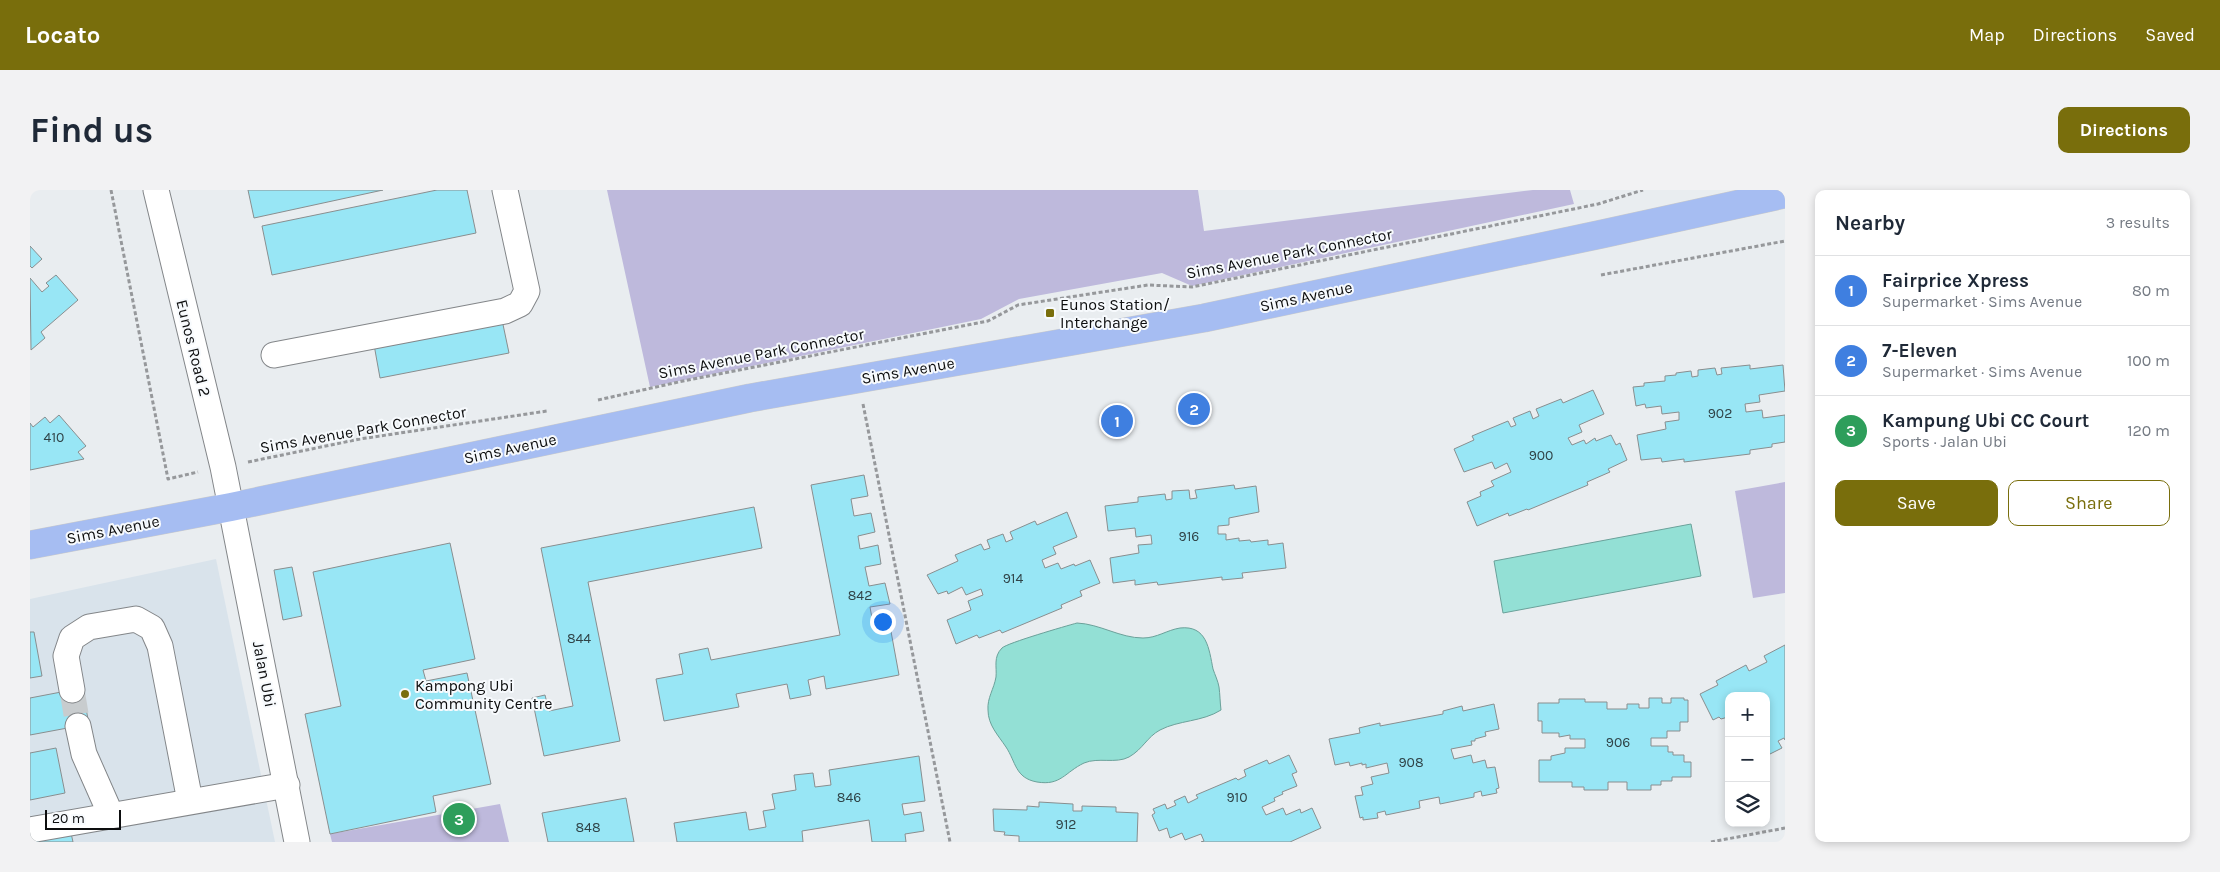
<!DOCTYPE html>
<meta charset="utf-8">
<style>
:root{--surface:#fff;--page:#f2f2f3;--text:#1f2937;--muted:#747a83;--line:#e0e1e3;--accent:#796e0c}
body{margin:0;font-family:Karla,sans-serif;background:var(--page);color:var(--text)}
.controls{position:absolute;right:15px;bottom:15px;display:grid;overflow:hidden;border-radius:10px;box-shadow:0 2px 8px #0003}
.controls button{width:45px;height:45px;display:grid;place-items:center;padding:0;border:0;border-bottom:1px solid var(--line);background:var(--surface);color:var(--text);font:25px sans-serif}
.scale{position:absolute;left:15px;bottom:12px;width:76px;box-sizing:border-box;padding-left:5px;border:2px solid #0d0e0f;border-top:0;font-size:14px;line-height:18px;white-space:nowrap;color:#0d0e0f;-webkit-text-stroke:4px #f7fafd;paint-order:stroke}
.you{position:absolute;left:852px;top:431px;width:18px;height:18px;margin:-12px;border:4px solid #fff;border-radius:50%;background:#1a73e8;box-shadow:0 0 0 8px #1a73e833}
.badge{display:grid;place-items:center;width:32px;height:32px;border-radius:50%;background:var(--accent);color:#fff;font-size:16px;font-weight:700}
.pin{position:absolute;translate:-50% -50%;border:2px solid #fff;box-shadow:0 1px 5px #0006}
.list{margin:0;padding:0;list-style:none}
h2{display:flex;justify-content:space-between;align-items:center;height:65px;margin:0;padding:0 20px;font-size:21px}
h2 small{font-size:16px;font-weight:400;color:var(--muted)}
.list li{display:grid;grid-template-columns:32px 1fr auto;gap:15px;align-items:center;box-sizing:border-box;height:70px;padding:0 20px;border-top:1px solid var(--line)}
.list b{display:block;font-size:19px;white-space:nowrap}
.list p{margin:0;font-size:16px;white-space:nowrap;color:var(--muted)}
.list em{font-size:16px;font-style:normal;color:var(--muted)}
.actions{display:flex;gap:10px;padding:15px 20px}
.actions a{flex:1;padding:11px 0;border:1px solid var(--accent);border-radius:10px;text-align:center;font-size:18px;color:var(--accent)}
.actions .main{background:var(--accent);color:#fff}
.icon{flex:none;width:28px;height:28px;fill:none;stroke:currentColor;stroke-width:2;stroke-linecap:round;stroke-linejoin:round}
.map{position:relative;flex:none;width:1755px;height:652px;overflow:hidden;border-radius:10px}
header{display:flex;align-items:center;gap:30px;box-sizing:border-box;height:70px;padding:0 25px;background:var(--accent);color:#fff}
header strong{font-size:24px}
nav{display:flex;gap:28px;margin-inline-start:auto;font-size:18px}
.intro{display:flex;align-items:center;justify-content:space-between;box-sizing:border-box;height:120px;padding:0 30px}
h1{margin:0;font-size:35px}
.button{padding:12px 22px;border-radius:10px;background:var(--accent);color:#fff;font-size:18px;font-weight:700}
main{display:flex;gap:30px;padding:0 30px}
aside{flex:1;background:var(--surface);border-radius:10px;box-shadow:0 2px 8px #0003}
.map>svg:first-child{display:block}
.built{fill:#d9e3eb}
.green{fill:#beb9dc}
.water{fill:#93e0d5;stroke:#6ba19a}
.building{fill:#98e6f5;stroke:#898e8f}
.lines{fill:none;stroke-linecap:round;stroke-linejoin:round}
.minor-tunnel{stroke:#c8ccce;stroke-width:25;stroke-dasharray:25 12;stroke-linecap:butt}
.minor-casing{stroke:#838689;stroke-width:27}
.major-casing{stroke:#cacaca;stroke-width:29}
.path{stroke:#96989b;stroke-width:3;stroke-dasharray:4 2.5;stroke-linecap:butt}
.minor{stroke:#fff;stroke-width:25}
.major{stroke:#a6bdf2;stroke-width:28}
.poi-dot{fill:#796e0c;stroke:#f7fafd;stroke-width:2}
.labels{text-anchor:middle;stroke-width:4;stroke-linejoin:round;paint-order:stroke}
.number-label{font-size:14px;fill:#304448}
.street-label{font-size:16px;fill:#0d0e0f;stroke:#f7fafd}
.poi-label{font-size:16px;fill:#0d0e0f;stroke:#f7fafd;text-anchor:start}
</style>
<header>
<strong>Locato</strong>
<nav><a>Map</a><a>Directions</a><a>Saved</a></nav>
</header>
<div class="intro"><h1>Find us</h1><a class="button">Directions</a></div>
<main>
<div class="map">
<svg width="1755" height="652" viewBox="0 0 1755 652">
<rect width="100%" height="100%" fill="#e9edf0"/>
<path class="built" d="M186,369L245,652H0V409Z"/>
<g class="green">
<path d="M577,0H1168L1174,41L1503,0H1540L1544,14L1162,96L1132,83L989,109L951,129L620,197Z"/>
<path d="M1755,292V403L1723,408L1705,301Z"/>
<path d="M470,614L479,652H302L300,644Z"/>
</g>
<g class="water">
<path d="M1661,334L1671,386L1473,423L1464,371Z"/>
<path d="M1047,433C1070,434 1090,448 1113,448C1127,448 1137,440 1150,438C1177,435 1179,459 1183,479C1185,485 1188,491 1189,497C1190,504 1190,512 1191,520C1172,532 1149,530 1130,540C1117,547 1113,559 1099,567C1086,574 1068,567 1054,573C1035,582 1031,596 1007,592C985,588 986,572 976,557C968,545 958,535 958,520C957,508 964,499 966,487C967,477 963,467 972,458C977,453 1036,436 1047,433Z"/>
</g>
<g class="building">
<path d="M218,0H353L224,28Z"/>
<path d="M407,0H437L446,43L242,85L232,36Z"/>
<path d="M0,56L12,69L2,78L0,76Z"/>
<path d="M26,85L48,110L11,142L15,148L1,160L0,88L12,102L19,96L16,93Z"/>
<path d="M471,125L479,163L350,188L343,149Z"/>
<path d="M1720,175V179L1753,175L1755,201L1729,205L1730,212L1715,214L1716,222L1732,220L1733,228L1755,225V252L1742,254V257L1720,260V264L1654,272V269L1632,272L1631,268L1611,270L1607,245L1636,239L1635,232L1649,230V222L1632,224L1631,216L1616,218L1615,214L1606,216L1603,197L1614,196V193L1635,191V186L1646,185V183L1661,181L1662,187L1668,186V180L1685,178L1687,185L1692,184L1691,178Z"/>
<path d="M1563,200L1574,224L1549,235L1552,242L1538,248L1542,255L1554,250L1556,254L1565,248L1566,251L1581,245L1586,255L1590,253L1597,270L1578,279L1580,282L1557,292L1558,295L1498,320L1497,319L1479,326L1478,323L1447,336L1437,312L1451,306L1450,302L1464,296L1461,291L1481,282L1477,273L1465,279L1462,272L1434,282L1424,259L1444,250L1442,246L1478,231L1481,237L1486,235L1483,228L1500,221L1503,229L1509,226L1506,219L1531,209L1533,213Z"/>
<path d="M29,225L56,256L48,262L54,269L0,280V233L3,237L15,227L20,233Z"/>
<path d="M834,285L838,306L821,309L824,326L841,323L845,342L828,346L830,359L848,355L851,374L835,377L839,396L855,393L860,414L840,417L844,439L860,436L869,485L796,499L794,486L778,490L781,505L760,509L757,494L706,504L709,517L634,531L626,489L653,484L649,464L678,458L681,470L810,445L781,295Z"/>
<path d="M1204,295L1205,299L1226,296L1229,322L1199,328V335L1188,336V344H1196V350L1209,348V351L1220,350L1221,352L1238,350V355L1253,353L1256,378L1212,383L1213,388L1192,390V387L1128,395L1127,392L1105,395V390L1083,393L1080,368L1109,363L1108,355L1122,354L1121,345L1106,347L1105,338L1078,341L1075,316L1108,312V307L1135,304L1136,310L1142,309V301L1159,300L1160,309L1167,308L1165,300Z"/>
<path d="M724,317L732,358L558,392L590,551L514,566L502,508L515,505L519,521L543,516L511,358Z"/>
<path d="M1037,322L1047,347L1023,357L1026,364L1012,370L1015,378L1028,373L1031,379L1044,374L1045,376L1060,370L1070,393L1050,401L1052,406L1031,415L1032,418L972,443L970,440L949,448L947,445L926,454L917,430L941,420L938,411L953,405L951,399L936,405L932,397L918,404L917,401L908,404L897,385L928,371L925,365L951,354L954,360L960,358L957,350L973,344L976,352L983,349L980,342L1005,331L1007,335Z"/>
<path d="M420,353L445,469L393,480L396,491L437,483L461,594L403,606L406,622L300,644L275,524L311,516L283,382Z"/>
<path d="M262,377L272,426L253,430L244,380Z"/>
<path d="M0,442H4L12,486L0,488Z"/>
<path d="M1755,455V550L1754,548L1748,551L1752,558L1736,566V506H1699V528L1698,527L1691,529L1689,527L1683,530L1670,504L1688,495L1686,491L1716,475L1719,481L1737,472L1734,466Z"/>
<path d="M52,498L59,534L0,545V508Z"/>
<path d="M1619,508H1632V513H1641V508H1654V510H1658V532H1650V541H1637V548H1621V556H1638V562H1643V565H1654V572H1661V587H1642V591H1631V595H1621V600H1597V592H1578V600H1554V597H1542V592H1509V570H1521V566L1535,563V558H1555V549H1540V545L1529,547V543H1512V531H1508V513H1529V509H1555V512H1577V519H1597V514H1609V518H1619Z"/>
<path d="M1464,514L1469,539L1455,542L1456,546L1445,549V551H1441L1442,555L1421,559L1424,569L1441,565L1443,573L1455,570L1457,578L1465,577L1469,598L1466,599L1467,603L1452,606L1451,601L1444,603V607L1410,614L1409,607L1389,611L1390,618L1356,625L1355,621L1347,623L1348,628L1333,630V627L1330,628L1325,606L1333,605L1331,597L1343,594L1341,587L1359,583L1357,573L1336,578V574L1332,575V573L1320,576L1319,572L1305,575L1299,549L1330,543L1329,538L1350,533V536L1413,524V521L1432,516L1433,521Z"/>
<path d="M26,558L35,603L0,610V563Z"/>
<path d="M1259,565L1267,582L1262,584L1267,596L1252,602L1253,604L1244,608L1245,611L1232,617L1236,625L1253,618L1256,625L1270,619L1271,623L1282,618L1291,638L1260,652H1171L1174,651L1171,644L1155,650L1152,643L1140,648L1137,638L1129,641L1122,625L1125,623L1123,619L1135,614L1137,619L1146,615L1144,611L1155,606L1158,613L1168,608L1166,605L1206,588L1208,590L1216,586L1214,580L1237,570L1239,574Z"/>
<path d="M889,566L895,611L872,614L874,625L891,622L894,641L875,644L876,652H842L839,630L772,641L773,652H647L644,633L716,622L719,640L736,637L733,621L745,619L742,604L766,600L764,585L783,583L785,597L801,595L799,580Z"/>
<path d="M596,608L604,652H518L512,623Z"/>
<path d="M1009,612L1043,614V621H1052V616L1086,617V622L1108,623L1107,652H989V646L974,645L975,642L964,641L963,619L997,620V616L1009,617Z"/>
<path d="M41,643L43,652H0Z"/>
</g>
<g class="lines">
<path class="minor-tunnel" d="M42,500L48,536"/>
<g class="minor-casing">
<g id="minor">
<path d="M126,0L193,277L267,652"/>
<path d="M244,165L475,121L490,114L497,101L475,0"/>
<path d="M42,500L36,466L42,448L59,437L106,429L122,438L130,456L160,611"/>
<path d="M48,536L54,564L81,625"/>
<path d="M0,640L257,595"/>
</g>
</g>
<g class="major-casing">
<path id="major" d="M0,355L201,317L720,208L1174,128L1572,44L1755,4"/>
</g>
<g class="path">
<path d="M81,0L138,289L168,282"/>
<path d="M1571,85L1755,51"/>
<path d="M568,210L653,191L958,131L988,115L1118,95L1162,97L1568,14L1613,0"/>
<path d="M833,214L920,652"/>
<path d="M218,272L330,249L517,221"/>
<path d="M1681,652L1755,638"/>
</g>
<use href="#minor" class="minor"/>
<use href="#major" class="major"/>
</g>
<g class="poi-dot">
<rect x="1015" y="118" width="10" height="10" rx="2.5"/>
<circle cx="375" cy="504" r="5"/>
</g>
<g class="labels">
<g class="number-label">
<text x="1690" y="228">902</text>
<text x="24" y="252">410</text>
<text x="1511" y="270">900</text>
<text x="1159" y="351">916</text>
<text x="983" y="393">914</text>
<text x="830" y="410">842</text>
<text x="549" y="453">844</text>
<text x="1588" y="557">906</text>
<text x="1381" y="577">908</text>
<text x="819" y="612">846</text>
<text x="1207" y="612">910</text>
<text x="1036" y="639">912</text>
<text x="558" y="642">848</text>
</g>
<g class="street-label">
<text transform="translate(1259 63) rotate(-11)" y="6">Sims Avenue Park Connector</text>
<text transform="translate(1276 106) rotate(-12)" y="6">Sims Avenue</text>
<text transform="translate(164 158) rotate(76)" y="6">Eunos Road 2</text>
<text transform="translate(731 163) rotate(-11)" y="6">Sims Avenue Park Connector</text>
<text transform="translate(878 180) rotate(-10)" y="6">Sims Avenue</text>
<text transform="translate(333 239) rotate(-10)" y="6">Sims Avenue Park Connector</text>
<text transform="translate(480 258) rotate(-12)" y="6">Sims Avenue</text>
<text transform="translate(83 339) rotate(-11)" y="6">Sims Avenue</text>
<text transform="translate(235 484) rotate(79)" y="6">Jalan Ubi</text>
</g>
<g class="poi-label">
<text x="1030" y="120">Eunos Station/<tspan x="1030" dy="18">Interchange</tspan></text>
<text x="385" y="501">Kampong Ubi<tspan x="385" dy="18">Community Centre</tspan></text>
</g>
</g>
</svg>
<div class="controls">
<button>+</button>
<button>−</button>
<button><svg class="icon" aria-label="layers" viewBox="0 0 24 24"><path d="M12 4l9 5-9 5-9-5zM3 14l9 5 9-5"/></svg></button>
</div>
<div class="scale">20 m</div>
<div class="you"></div>
<div class="pin badge" style="left:1087px;top:231px;background:#3f7fe0">1</div>
<div class="pin badge" style="left:1164px;top:219px;background:#3f7fe0">2</div>
<div class="pin badge" style="left:429px;top:629px;background:#2e9e5b">3</div>
</div>
<aside>
<h2>Nearby<small>3 results</small></h2>
<ul class="list">
<li><span class="badge" style="background:#3f7fe0">1</span><div><b>Fairprice Xpress</b><p>Supermarket · Sims Avenue</p></div><em>80 m</em></li>
<li><span class="badge" style="background:#3f7fe0">2</span><div><b>7-Eleven</b><p>Supermarket · Sims Avenue</p></div><em>100 m</em></li>
<li><span class="badge" style="background:#2e9e5b">3</span><div><b>Kampung Ubi CC Court</b><p>Sports · Jalan Ubi</p></div><em>120 m</em></li>
</ul>
<div class="actions"><a class="main">Save</a><a>Share</a></div>
</aside>
</main>
